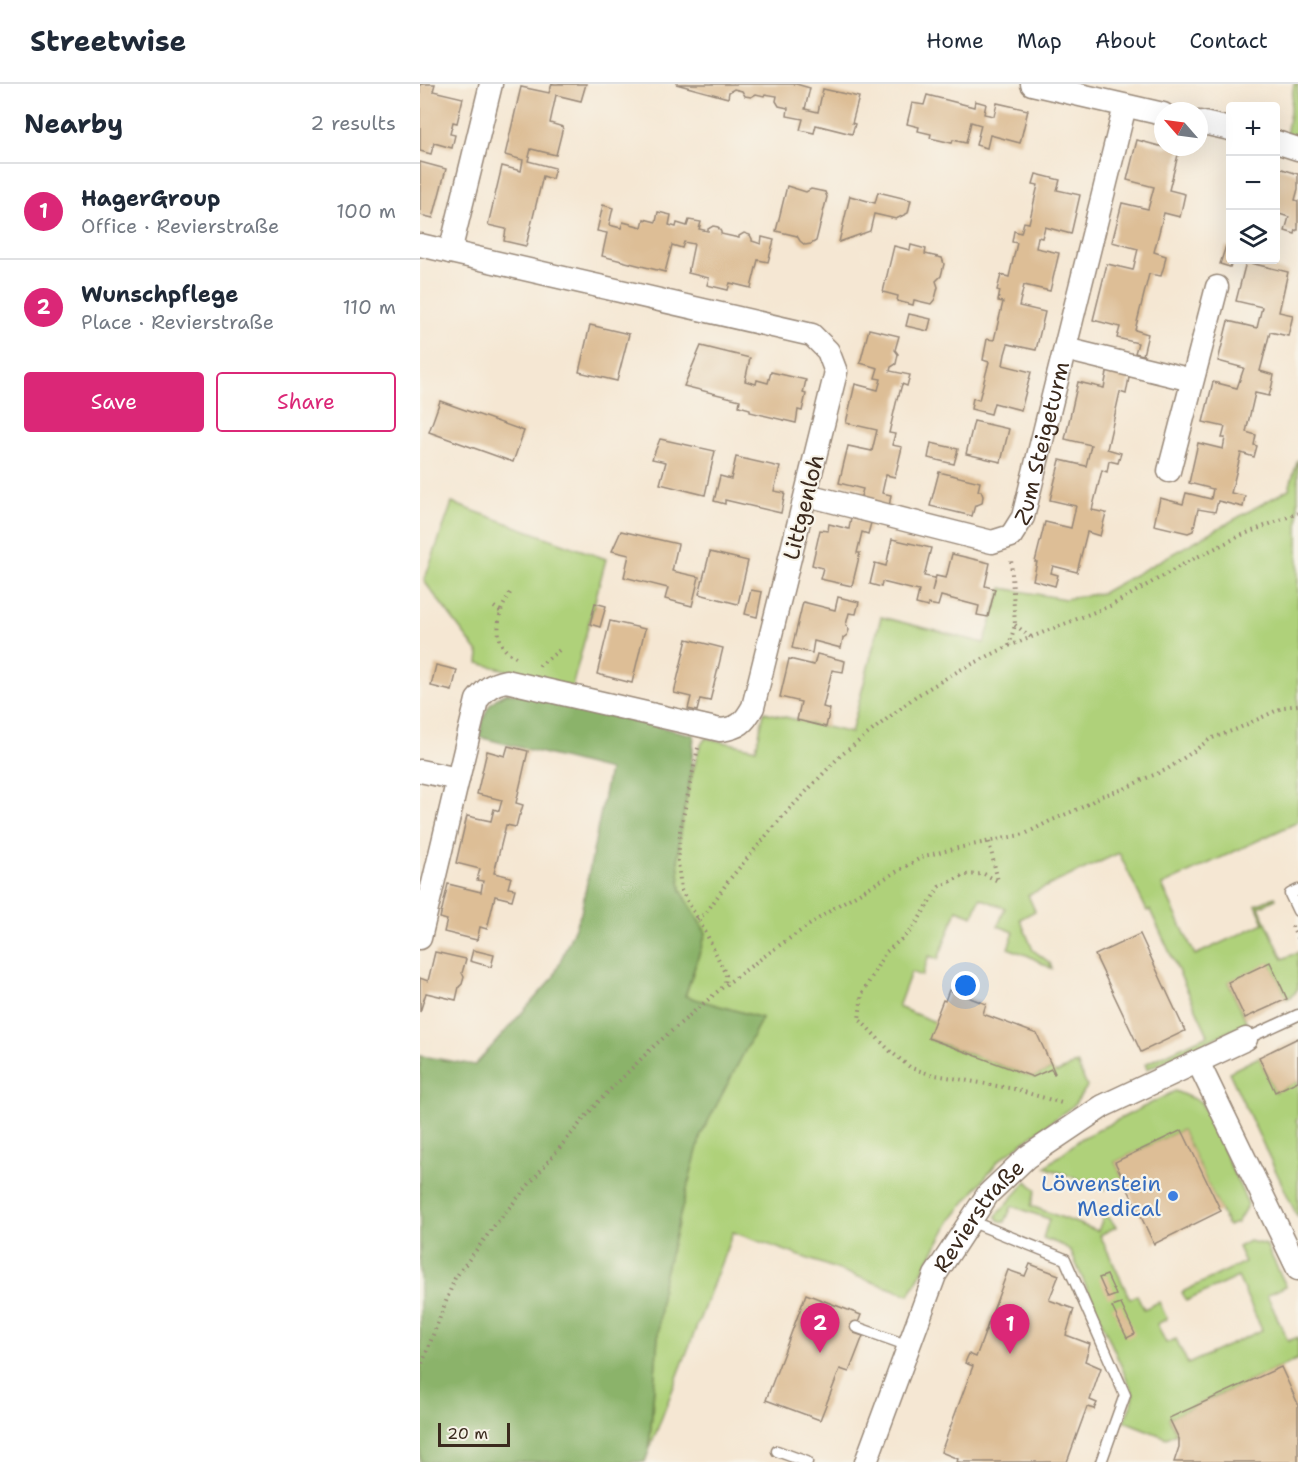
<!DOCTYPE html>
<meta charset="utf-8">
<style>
:root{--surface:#fff;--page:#f2f2f3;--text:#1f2937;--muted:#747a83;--line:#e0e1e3;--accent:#db2777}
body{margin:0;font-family:"Shantell Sans",sans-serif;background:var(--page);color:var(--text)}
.controls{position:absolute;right:18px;top:18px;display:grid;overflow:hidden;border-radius:6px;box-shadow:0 6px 24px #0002}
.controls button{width:54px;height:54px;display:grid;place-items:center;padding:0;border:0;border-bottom:2px solid var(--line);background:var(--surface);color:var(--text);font:30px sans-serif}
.compass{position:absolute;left:734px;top:18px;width:54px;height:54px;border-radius:50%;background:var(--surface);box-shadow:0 6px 24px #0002;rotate:298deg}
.scale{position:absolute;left:18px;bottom:15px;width:72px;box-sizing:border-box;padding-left:6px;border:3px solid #3b2a1e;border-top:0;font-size:16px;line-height:21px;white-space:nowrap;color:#3b2a1e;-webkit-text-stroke:4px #f7f3e8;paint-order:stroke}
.you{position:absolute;left:546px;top:902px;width:21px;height:21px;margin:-15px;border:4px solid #fff;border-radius:50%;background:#1a73e8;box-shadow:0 0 0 9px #1a73e833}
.badge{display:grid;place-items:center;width:39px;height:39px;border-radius:50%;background:var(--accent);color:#fff;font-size:20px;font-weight:700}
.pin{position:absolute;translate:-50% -50px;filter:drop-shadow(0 2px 3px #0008)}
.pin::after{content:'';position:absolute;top:32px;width:21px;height:18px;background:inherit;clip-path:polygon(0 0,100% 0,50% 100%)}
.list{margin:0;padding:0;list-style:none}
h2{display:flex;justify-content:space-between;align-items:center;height:78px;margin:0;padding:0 24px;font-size:26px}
h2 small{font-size:20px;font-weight:400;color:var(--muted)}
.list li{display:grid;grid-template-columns:39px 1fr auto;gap:18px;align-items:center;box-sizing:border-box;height:96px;padding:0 24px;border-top:2px solid var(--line)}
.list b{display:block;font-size:22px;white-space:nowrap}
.list p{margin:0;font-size:20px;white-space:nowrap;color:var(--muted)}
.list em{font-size:20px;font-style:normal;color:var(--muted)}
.actions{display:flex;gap:12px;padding:18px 24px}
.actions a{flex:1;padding:14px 0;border:2px solid var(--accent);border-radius:6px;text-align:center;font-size:21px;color:var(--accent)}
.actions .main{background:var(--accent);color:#fff}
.icon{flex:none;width:33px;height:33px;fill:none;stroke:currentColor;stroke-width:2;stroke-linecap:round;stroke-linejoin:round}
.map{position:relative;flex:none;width:878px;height:1378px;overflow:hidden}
header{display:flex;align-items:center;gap:36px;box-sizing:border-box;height:84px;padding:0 30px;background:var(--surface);border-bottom:2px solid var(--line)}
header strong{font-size:28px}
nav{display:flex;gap:33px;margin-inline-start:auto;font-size:21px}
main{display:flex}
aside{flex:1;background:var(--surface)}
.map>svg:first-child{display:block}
.green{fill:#afd17a;stroke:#757e4c;stroke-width:1.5}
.forest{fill:#8bb36a;stroke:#636e44;stroke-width:1.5}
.building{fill:#ddbe96}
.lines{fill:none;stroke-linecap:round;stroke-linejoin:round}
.service-casing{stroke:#988878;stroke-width:13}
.minor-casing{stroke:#988878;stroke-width:25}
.path{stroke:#988878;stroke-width:4;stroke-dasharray:1.5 4.5;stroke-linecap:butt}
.service{stroke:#fff;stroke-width:10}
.minor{stroke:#fff;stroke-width:22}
.shop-dot{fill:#3f7fe0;stroke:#f7f3e8;stroke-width:2}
.labels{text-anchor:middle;stroke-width:4.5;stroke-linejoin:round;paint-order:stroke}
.street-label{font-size:22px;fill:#3b2a1e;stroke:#f7f3e8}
.shop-label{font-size:22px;fill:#366cbe;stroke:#f7f3e8;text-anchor:end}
</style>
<header>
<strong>Streetwise</strong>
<nav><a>Home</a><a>Map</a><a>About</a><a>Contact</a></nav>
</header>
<main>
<aside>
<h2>Nearby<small>2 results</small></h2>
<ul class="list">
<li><span class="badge">1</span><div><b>HagerGroup</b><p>Office · Revierstraße</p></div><em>100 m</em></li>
<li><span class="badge">2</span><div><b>Wunschpflege</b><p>Place · Revierstraße</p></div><em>110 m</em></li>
</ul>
<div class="actions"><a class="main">Save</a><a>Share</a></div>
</aside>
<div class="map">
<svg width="878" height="1378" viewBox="0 0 878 1378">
<rect width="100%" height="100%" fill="#f7f3e8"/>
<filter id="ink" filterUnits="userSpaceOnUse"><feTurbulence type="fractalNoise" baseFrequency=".0167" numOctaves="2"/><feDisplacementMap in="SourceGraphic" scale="12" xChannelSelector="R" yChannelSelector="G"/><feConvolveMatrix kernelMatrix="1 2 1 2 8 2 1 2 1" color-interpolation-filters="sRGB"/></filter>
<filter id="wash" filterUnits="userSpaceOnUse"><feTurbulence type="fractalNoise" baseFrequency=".008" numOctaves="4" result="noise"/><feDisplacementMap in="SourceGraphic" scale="24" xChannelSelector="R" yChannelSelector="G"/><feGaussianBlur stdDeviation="1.35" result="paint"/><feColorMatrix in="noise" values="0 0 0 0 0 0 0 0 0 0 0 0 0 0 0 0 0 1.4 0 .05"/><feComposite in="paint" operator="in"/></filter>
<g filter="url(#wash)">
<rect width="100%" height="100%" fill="#f5e7d3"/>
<g class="green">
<path d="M874,0H878V70L864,66Z"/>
<path d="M878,375V738L742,801L775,871L844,839L836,821L855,813L856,815L839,823L863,875L878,868V904L875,909L867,915L850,879L808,898L827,939L727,985L725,980L788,951L730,826L727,827L699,769L608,811L615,827L600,835L613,866L630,879L632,885L609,872L588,864L594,848L578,842L585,824L560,814L553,832L537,826L518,875L509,872L502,892L491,888L478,923L515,938L509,955L613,993L631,985L636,989L657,979L667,1003L654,1021L579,1076L531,1136L489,1211L313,1148L229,1367L242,1201L281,1050L342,934L265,913L286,849C279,838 263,816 261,804C253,767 264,720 274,684C277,673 278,662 286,654L336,665L344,628L431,649L461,533L564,559L582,504L645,515L682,509L869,405Z"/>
<path d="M32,419L186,475L152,603L58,579L59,570L4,497Z"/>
<path d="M839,973L855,1008L877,997L878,999V1035L876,1037L878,1042V1134L809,988Z"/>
<path d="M755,1007L781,1018L828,1120L817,1139L808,1142L762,1046L695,1078L704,1096L684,1105L625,1083L662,1054Z"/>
<path d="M607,1097L616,1106L611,1122L678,1147L684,1131L691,1136L696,1143L680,1151L710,1215L717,1211L724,1225L739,1218L747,1235L737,1240L746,1259L756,1255L768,1280L842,1246L818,1193L766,1217L762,1208L825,1178L818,1163L829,1157L846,1161L866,1202L847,1211L868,1257L878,1253V1275L749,1334L756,1349L747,1354L704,1337L713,1316V1309L651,1168L644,1162L623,1154L629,1135L592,1122L585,1138L578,1136L576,1132Z"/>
</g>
<path class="forest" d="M87,609L100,610L274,651L270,695L260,747L258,777L261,806L286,849L265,912L342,934L281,1051L242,1201L229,1367L225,1378H0V972L55,981L133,894L161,829L189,686L59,653C64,633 65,617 87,609Z"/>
<g id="blocks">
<g class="building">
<path d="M0,0H15L13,7L43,14L37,39L33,38L30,50L35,51L32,64L14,59L11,70L0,67Z"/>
<path d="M132,0H166L161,17L136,11L130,39L143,43L136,71L111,65L108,77L135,84L132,95L123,92L106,162L84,157L86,145L68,141L82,82L101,87L103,76L85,71L101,3L129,9Z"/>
<path d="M256,0H376L390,4L385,25L398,28L403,5L439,13L432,39L435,40L432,50L396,41L394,49L380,46L383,35L367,32L368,24L359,22L356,17L357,12L345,10L344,12L336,10L331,13L325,12L322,7L314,5L309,8L308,14Z"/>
<path d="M507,11L554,23L555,17L566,20L564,30L574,32L577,19L608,26L600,59L570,51L567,64L556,61L561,41L551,38L546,59L533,56L532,59L510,54L511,50L498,47L499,43L487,40L492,19L504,21Z"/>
<path d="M717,56L743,63H765L764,68L759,67L749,106L765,110L760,133L744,129L734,168L746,172L744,182L741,192L729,190L715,246L728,250L723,271L715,269L718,259L697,254L700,243L673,236L687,180L713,186L718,165L692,158L702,119L728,125L734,103L707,96Z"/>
<path d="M0,78L26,85L13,134L0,131Z"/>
<path d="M856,83L878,90V105L875,116L878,117V146H876L875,150L865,147L869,133L856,129Z"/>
<path d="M616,90L640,96L637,106L660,111L651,150L625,143L622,154L618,153L616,164L639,169L630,207L604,201L599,222L625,228L616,266L588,260L585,270L583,281L611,288L601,326L574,319L571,330L551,325L553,314L559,316L569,278L563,276L567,255L574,256L583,218L578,217L580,207L577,206L581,191L589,193L597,159L592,158L594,147L601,149L604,138L609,139L618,101L613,100Z"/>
<path d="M367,102L386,108L391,105L405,108L407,113L396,157L391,160L385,161L380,157L377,152L356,147Z"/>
<path d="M458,108L491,116L488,129L476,135L454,130L450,147L419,158L430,112L455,119Z"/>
<path d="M183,121L193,124L189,141L201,144L203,138L222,143L224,135L236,138L238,128L251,131L249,141L256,143L257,139L267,142L269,136L281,138L279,145L288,147V145L293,142L298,143L301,148V150L319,154V152L324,149L330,151L332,155V157L341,160L342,153L354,156L348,178L338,176L331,204L310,199L308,206L287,201L289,194L268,189L274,160L264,158L262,164L252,161L245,188L182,172L187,149L177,147Z"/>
<path d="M491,161L506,165L505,170L522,174L524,180L521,192L516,197L518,203L515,215L511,220L494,216L493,221L477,217L478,212L463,208L474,162L490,166Z"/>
<path d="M806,162L810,163V176H813L810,183L800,180Z"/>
<path d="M826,178L868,188L859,228L873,231L868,252L850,248L840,287L854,291L852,301L849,312L835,309L826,348L836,351L834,361L837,362L834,373L821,369L811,409L825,412L823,423L798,417L795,428L778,425L773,447L768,449L734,441L740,414L763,420L766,409L791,415L793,405L769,399L778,359L803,365L805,354H802L805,343L783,338L793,298L817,304L824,284L798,277L808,237L837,244L842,223L816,217Z"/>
<path d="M489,230L511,235L508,247L486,242Z"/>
<path d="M170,241L209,250L197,297L159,288Z"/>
<path d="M449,245L479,252L475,266L478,270L476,280L471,283L470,287L490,291L487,302L482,300L479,311H478L469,349L475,350L472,361L482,363L475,393L466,391L462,409L471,411L469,423L440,416L443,405L419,399L428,362L452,367L457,346L426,339L435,300L458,306L461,295L455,294L458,284L440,279Z"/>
<path d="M281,262L330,274L325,297L336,300L337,296L348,299L351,288L386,296L383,309L386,310L382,327L378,326L376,339L330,328V325L319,322L320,316L264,302Z"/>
<path d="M688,283L710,288L706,310L700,308L687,365L701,369L698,379L689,377L687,388L682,386L672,426L686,429L680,452L667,448L657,488L633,482L631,489L638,491L635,502L613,496L617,478H615L625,438L651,444L656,422L630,416L640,376L666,382L671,361L645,355L658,298L684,304Z"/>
<path d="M20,317L104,347L93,378L9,348Z"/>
<path d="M554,337L589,345L581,378L546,370Z"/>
<path d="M240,355L295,367L285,411L240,400L246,378L232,375Z"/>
<path d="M511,359L538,365L534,380L508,374Z"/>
<path d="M316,373L360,383L354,407L365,409L361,429L305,416V420L294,417L300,392L311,395Z"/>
<path d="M519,388L560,398L558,407H561L563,412L562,419L557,421H555L552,432L510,422Z"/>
<path d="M431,434L451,439L448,450L442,448L437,469H440L432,502L400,495L403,484L392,481L400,446L408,447L409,440L429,445Z"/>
<path d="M201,447L258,460L252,487L279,493L272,522L245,515L248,504L204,493L209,471L192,467Z"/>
<path d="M472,455L511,464L504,492L515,494L512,508L516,492L526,494L532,470L570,479L565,502L575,505L568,533L557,531L559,522L521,512L518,522L508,520V523L496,520L499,507L462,498L461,503L450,500L455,479L466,482Z"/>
<path d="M290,468L328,477L318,520L279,510Z"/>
<path d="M331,506L342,508L337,533L325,530Z"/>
<path d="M418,513L439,518L436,530L429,529L426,541L429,546L427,551L423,554L421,564L394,557L392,569L372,564L383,518L415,526Z"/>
<path d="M175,519L186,522L180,543L170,540Z"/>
<path d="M190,537L225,545L212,599L177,590Z"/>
<path d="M267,555L303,564L290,617L280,615L277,627L268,625L271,613L254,609Z"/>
<path d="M397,570L425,577L423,588L412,586L403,623L410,625L406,643L377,636L381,618L360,613L369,575L394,581Z"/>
<path d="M16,581L37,586L32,607L11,602Z"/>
<path d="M88,662L108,667L96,719L103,721L100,731H99L96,743L86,741L74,789L91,793L88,804L95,805L92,816L75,812L67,845L60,843L57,856L24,848L27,836L20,834L28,800L61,808L63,797L57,796L60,785L36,779L47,732L71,737L74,725L79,727L82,716L57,710L67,667L85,672Z"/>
<path d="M720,850L765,947L721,968L675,871Z"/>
<path d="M53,866L74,871L71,883L50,877Z"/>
<path d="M15,868L46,875L42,889L44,893L42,900L39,903L36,916L6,909L0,928V894L8,897Z"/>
<path d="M850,878L867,915L825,934L808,898Z"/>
<path d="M529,906L566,920L563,930L617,950L635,989L634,990L631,985L613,993L508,954L523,916L525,917Z"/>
<path d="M878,954V997L855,1008L839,973Z"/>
<path d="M762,1046L801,1127L734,1160L695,1078Z"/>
<path d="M610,1180L639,1191L629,1216L654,1225L646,1251L670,1260L665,1277L681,1284L670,1316L677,1319L674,1325L667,1323L647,1378H537L538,1375L521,1368L553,1282L545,1279L547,1274L549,1270L556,1273L588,1186L605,1192Z"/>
<path d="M687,1191L696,1211L688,1214L679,1194Z"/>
<path d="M386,1210L441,1231L434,1249L443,1252L429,1288L420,1285L400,1336L346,1316Z"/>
<path d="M701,1220L715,1250L707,1254L692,1223Z"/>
<path d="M861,1283L878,1320V1378H754L759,1363V1355L749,1334Z"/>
</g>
</g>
</g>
<g filter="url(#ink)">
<use href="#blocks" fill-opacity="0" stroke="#988878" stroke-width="1.5"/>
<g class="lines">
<g class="service-casing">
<g id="service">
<path d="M878,806L870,810L878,827"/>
<path d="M826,955L878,931"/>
<path d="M550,1137L645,1175L705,1311L681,1378"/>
<path d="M436,1243L489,1262"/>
<path d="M357,1367L387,1378"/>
</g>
</g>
<g class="minor-casing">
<g id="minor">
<path d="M612,0L743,30"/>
<path d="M779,38L810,45"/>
<path d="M856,58L878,65"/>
<path d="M0,161L392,251L408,267L416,288L333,623C324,639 319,644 300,646L86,597C71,600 66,605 57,616L38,695L0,687"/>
<path d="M30,168L71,0"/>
<path d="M645,265L772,296"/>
<path d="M749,387L797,203"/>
<path id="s1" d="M387,411L572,458L591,452L603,433L705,22"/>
<path d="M0,854L38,695"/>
<path d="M778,978L878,1185"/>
<path id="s2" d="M446,1378L515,1191L568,1110L607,1073L683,1022L826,955"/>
</g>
</g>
<g class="path">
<path d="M90,509C87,515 83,521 81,527C76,544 77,566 96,573"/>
<path d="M74,523L81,528"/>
<path d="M595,541L611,553"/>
<path d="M589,562L595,541L591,474"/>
<path d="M119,582L142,564"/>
<path d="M278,664L260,747L258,777L261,806L286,849L306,891L305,901"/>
<path d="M569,758L578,797L564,790L544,791L519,803L492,846L465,869L442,910L439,935L470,967L491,984L510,990L594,1005L645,1020"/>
<path d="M277,835L286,829L309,796L362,733L420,672L496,612L540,586L589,562L692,521L769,477L822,451L878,429"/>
<path d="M872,842L878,856"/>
<path d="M0,1285L35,1194L75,1141L177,1019L234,962L304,902L357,863L420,820L504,772L542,763L605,750L630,737L665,722L681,712L704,705L724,695L746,686L774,667L790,655L817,645L864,623L878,621"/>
</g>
<use href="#service" class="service"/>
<use href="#minor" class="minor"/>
</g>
</g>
<circle class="shop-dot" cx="753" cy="1112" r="6"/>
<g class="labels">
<g class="street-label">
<text dy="8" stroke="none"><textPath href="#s1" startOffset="310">Zum Steigeturm</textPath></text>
<text transform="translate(383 423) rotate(-76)" y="8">Littgenloh</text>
<text dy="8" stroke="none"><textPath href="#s2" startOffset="273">Revierstraße</textPath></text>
</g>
<g class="shop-label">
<text x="741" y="1107">Löwenstein<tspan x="741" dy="25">Medical</tspan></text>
</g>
</g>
</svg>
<div class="controls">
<button>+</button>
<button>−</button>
<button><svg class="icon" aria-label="layers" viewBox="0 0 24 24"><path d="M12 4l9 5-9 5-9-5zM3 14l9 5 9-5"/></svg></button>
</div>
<svg class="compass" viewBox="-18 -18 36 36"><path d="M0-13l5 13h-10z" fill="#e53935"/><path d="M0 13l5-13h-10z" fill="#747a83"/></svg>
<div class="scale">20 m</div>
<div class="you"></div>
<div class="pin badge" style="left:590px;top:1270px">1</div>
<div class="pin badge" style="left:400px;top:1269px">2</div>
</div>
</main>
